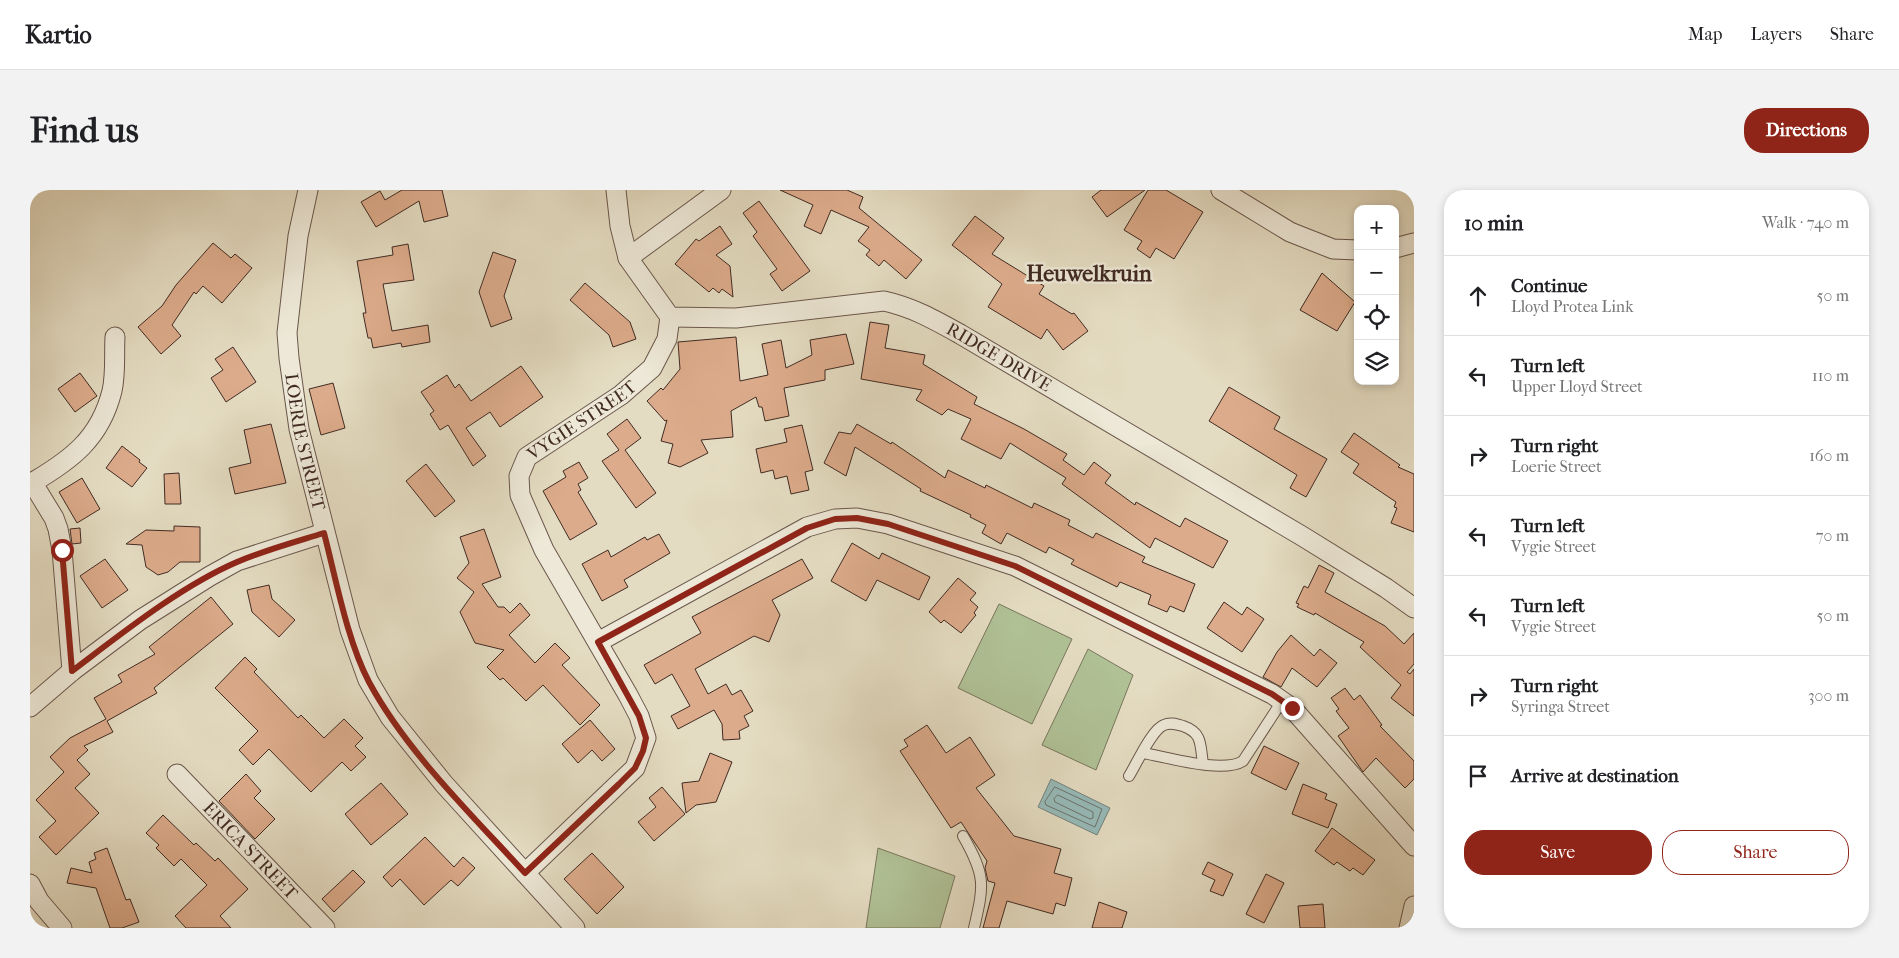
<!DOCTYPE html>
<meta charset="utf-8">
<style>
:root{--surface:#fff;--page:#f2f2f2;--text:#202124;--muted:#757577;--line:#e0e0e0;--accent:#8f2418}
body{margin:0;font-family:"IM FELL French Canon",serif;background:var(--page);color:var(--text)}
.controls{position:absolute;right:15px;top:15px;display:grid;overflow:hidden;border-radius:10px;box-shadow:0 2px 8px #0003}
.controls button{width:45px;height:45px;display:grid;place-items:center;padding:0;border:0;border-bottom:1px solid var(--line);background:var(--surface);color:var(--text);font:25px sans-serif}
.stop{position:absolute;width:15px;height:15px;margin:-11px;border:4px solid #8f2418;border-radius:50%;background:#fff}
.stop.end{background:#8f2418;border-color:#fff;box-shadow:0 1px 5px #0008}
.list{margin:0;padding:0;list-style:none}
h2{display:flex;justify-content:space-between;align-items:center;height:65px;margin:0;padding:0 20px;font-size:21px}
h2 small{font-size:16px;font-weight:400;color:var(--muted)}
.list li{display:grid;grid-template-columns:32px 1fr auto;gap:15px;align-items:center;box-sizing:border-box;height:80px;padding:0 20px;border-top:1px solid var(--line)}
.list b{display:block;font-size:19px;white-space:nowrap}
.list p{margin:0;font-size:16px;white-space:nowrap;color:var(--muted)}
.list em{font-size:16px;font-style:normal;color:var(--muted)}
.actions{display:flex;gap:10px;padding:15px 20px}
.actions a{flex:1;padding:11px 0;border:1px solid var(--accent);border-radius:20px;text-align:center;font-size:18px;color:var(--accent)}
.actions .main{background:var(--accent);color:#fff}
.icon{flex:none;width:28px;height:28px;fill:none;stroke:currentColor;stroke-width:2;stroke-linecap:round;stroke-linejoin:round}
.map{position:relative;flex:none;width:1384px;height:738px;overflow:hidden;border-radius:20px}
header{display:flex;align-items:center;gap:30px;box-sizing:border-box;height:70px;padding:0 25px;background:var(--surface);border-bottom:1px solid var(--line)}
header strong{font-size:24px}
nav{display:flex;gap:28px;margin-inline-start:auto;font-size:18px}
.intro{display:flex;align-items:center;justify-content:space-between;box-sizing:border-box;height:120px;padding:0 30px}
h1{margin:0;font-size:35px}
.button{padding:12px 22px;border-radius:20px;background:var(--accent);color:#fff;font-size:18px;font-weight:700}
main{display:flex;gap:30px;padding:0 30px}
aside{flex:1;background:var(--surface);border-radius:20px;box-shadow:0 2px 8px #0003}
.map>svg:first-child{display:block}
.green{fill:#b0c196;stroke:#78765c}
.water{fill:#96bab8;stroke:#74817c}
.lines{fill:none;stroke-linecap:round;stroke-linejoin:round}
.shore{stroke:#6c726e;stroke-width:1}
.building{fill:#dcab8b;stroke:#412b23}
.service-casing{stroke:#6a574b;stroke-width:12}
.minor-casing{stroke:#6a574b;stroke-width:21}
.service{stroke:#ede8d7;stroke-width:10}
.minor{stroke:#ede8d7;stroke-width:19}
.route{stroke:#8f2418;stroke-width:6}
.labels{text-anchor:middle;stroke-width:5;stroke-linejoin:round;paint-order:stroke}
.street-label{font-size:18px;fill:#412b23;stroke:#ede8d7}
.district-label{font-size:22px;font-weight:bold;fill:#412b23;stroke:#ede8d7}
</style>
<header>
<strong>Kartio</strong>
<nav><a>Map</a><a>Layers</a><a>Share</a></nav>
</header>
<div class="intro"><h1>Find us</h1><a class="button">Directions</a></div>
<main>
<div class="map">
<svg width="1384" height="738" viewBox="0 0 1384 738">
<rect width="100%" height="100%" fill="#e4dcc2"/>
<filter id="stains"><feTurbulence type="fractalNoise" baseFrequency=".004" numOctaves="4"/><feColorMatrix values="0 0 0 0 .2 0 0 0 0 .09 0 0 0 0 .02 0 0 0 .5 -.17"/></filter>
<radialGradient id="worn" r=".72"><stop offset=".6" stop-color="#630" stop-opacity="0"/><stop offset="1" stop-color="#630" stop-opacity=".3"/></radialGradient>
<g class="green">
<path d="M969,414L1042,449L1002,534L928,498Z"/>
<path d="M1058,459L1103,485L1066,580L1012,555Z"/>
<path d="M848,658L925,686L910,738H836Z"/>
</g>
<path class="water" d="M1021,589L1080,618L1067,645L1008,617Z"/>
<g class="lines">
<g class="shore">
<path d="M1025,597L1072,619L1065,637L1016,615L1015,612Z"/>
<path d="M1028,605L1063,622V628L1060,629L1025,612L1024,609Z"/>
</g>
</g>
<g class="building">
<path d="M372,0H412L418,26L394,32L389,11L346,37L331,12L350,1L355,10Z"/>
<path d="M750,0H817L833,7L829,18L892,70L876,89L854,70L849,76L836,65L840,60L828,51L839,37L801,20L791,44L774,36L783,15Z"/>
<path d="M1071,0H1115L1077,27L1062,7Z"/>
<path d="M1118,0H1136L1173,22L1144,69L1126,58L1120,68L1107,59L1112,51L1094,40Z"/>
<path d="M729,11L780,81L752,101L740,84L747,79L723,46L727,42L713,23Z"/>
<path d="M945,26L974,48L962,64L1014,96L1009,104L1042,124L1044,123L1058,141L1033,160L1017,139L1011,149L958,117L972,94L922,55Z"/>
<path d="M690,36L702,54L686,65L700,76L703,107L692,99L689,103L683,98L679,102L645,74L666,49L669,51Z"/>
<path d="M183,53L201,68L205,64L222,78L192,113L173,96L166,104L164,102L142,135L151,146L131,164L108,137L132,116L146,95Z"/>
<path d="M378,54L384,90L353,94L362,141L398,135L400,152L372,157L371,153L343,158L341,148H338L333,123H336L327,71L363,65L362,57Z"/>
<path d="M463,62L486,70L474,106L482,129L461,137L449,102Z"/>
<path d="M1292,83L1325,112L1307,141L1270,120Z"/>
<path d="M555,93L600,132L606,149L583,157L579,145L540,110Z"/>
<path d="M840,132L859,135L855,158L895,165L893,174L947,207L944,214L994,239L1037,264L1033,270L1054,285L1064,272L1081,285L1075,293L1105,315L1106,312L1150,337L1155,328L1198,351L1183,378L1125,348L1120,358L1032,294L1036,288L980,253L971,269L931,249L941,229L918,219L912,225L886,210L892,200L831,189Z"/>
<path d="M816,144L824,174L795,180V190L754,198L759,226L735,231L732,217H729L726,207L701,221L703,247L671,250L678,263L650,277L638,273L643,254L631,251L637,230L635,231L617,211L631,198L633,200L650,179L648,152L706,147L710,191L738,185L732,154L751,150L756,178L782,165L780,150Z"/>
<path d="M203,157L226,192L196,212L181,188L193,180L185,169Z"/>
<path d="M491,176L513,207L470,237L460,222L436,238L456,266L443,276L418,235L410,240L400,224L404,221L391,202L417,185L425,198L429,194L441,211Z"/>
<path d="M50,183L67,206L45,222L28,199Z"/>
<path d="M303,193L315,238L291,245L279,199Z"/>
<path d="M1199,197L1250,227L1244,239L1297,269L1276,307L1260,298L1267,285L1179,231Z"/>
<path d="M597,229L611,248L595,260L626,303L606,318L572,271L589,260L577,244Z"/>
<path d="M241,234L256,293L205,304L199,278L221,273L214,240Z"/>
<path d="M827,234L861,254L862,252L915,288L918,280L955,298L956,295L1002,318L1004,313L1040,330L1038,335L1063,348L1066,343L1115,367L1112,372L1165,394L1154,422L1140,416L1137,422L1118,414L1121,405L1090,392L1087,397L1041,374L1044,370L1019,357L1016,363L977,343L971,354L952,343L956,335L940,327L941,325L890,301L891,299L825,257L816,286L794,273L809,242L821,244Z"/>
<path d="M772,235L783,280L775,282L779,300L761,304L757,286L745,289L743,280L731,283L726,259L757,252L754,239Z"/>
<path d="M1324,243L1370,275L1368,277L1384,284V342L1361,333L1367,318L1364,317L1366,312L1323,283L1329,274L1311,262Z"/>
<path d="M92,256L110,270L109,272L117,278L102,297L76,278Z"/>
<path d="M549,272L558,288L548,294L551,300L548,302L567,334L540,350L513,301L536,287L533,281Z"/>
<path d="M396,274L425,311L405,327L376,291Z"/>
<path d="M149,283L151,314H135L134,284Z"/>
<path d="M52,288L70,319L47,333L29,302Z"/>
<path d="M144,336L170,337V372H150L138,382L128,385L116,377L112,355L96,354L116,340L144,341Z"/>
<path d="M50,338L51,353L42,354L40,339Z"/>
<path d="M454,339L471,387L452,394L468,417H474L480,423L490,413L500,425L479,445L505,473L525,453L540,468L532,475L570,515L550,535L513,495L496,511L473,488L470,490L457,477L474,460L445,453L430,422L444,402L427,388L439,373L430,347Z"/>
<path d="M629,344L640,363L594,390L598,397L572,411L552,374L578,360L581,367L615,347L617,350Z"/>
<path d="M822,353L849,369L852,363L900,387L889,410L847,390L836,411L801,391Z"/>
<path d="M75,369L98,400L72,418L50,386Z"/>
<path d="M772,369L783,388L742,410L750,425L739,452L724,446L665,479L678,504L696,494L702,505L711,500L723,521L714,526L719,536L709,541L710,549L693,550L692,534L684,520L648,539L641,526L660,516L642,484L625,494L614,475L671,443L662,427Z"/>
<path d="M1289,375L1304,383L1295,402L1355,436L1374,454L1384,443V474L1377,482L1380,484L1384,479V526L1361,508L1371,495L1330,457L1334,452L1285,423L1284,425L1267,417L1269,414L1266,413L1274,396L1278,398Z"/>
<path d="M928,388L946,403L940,410L948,417L944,423L946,425L931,443L914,430L911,433L899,422Z"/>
<path d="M239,395L242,409L265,430L249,447L222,422L217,400Z"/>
<path d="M181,407L203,434L124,498L127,503L77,531L83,542L54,556L58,560L47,570L60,584L45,598L69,623L26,665L9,647L26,631L6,610L34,582L20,567L40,548L76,529L64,508L92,492L88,485L125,464L119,457Z"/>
<path d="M1194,412L1212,425L1217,417L1234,429L1212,462L1177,438Z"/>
<path d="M1261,445L1284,466L1290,459L1307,473L1287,497L1262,478L1251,497L1233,487L1247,462Z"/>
<path d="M215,467L227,479L224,482L268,528L271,525L294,548L314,529L333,548L325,556L336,567L321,581L312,572L281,602L239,559L223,575L209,560L228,541L185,498Z"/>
<path d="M1315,498L1324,510L1330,505L1352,535L1350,536L1384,571V589L1375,598L1346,568L1333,582L1308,546L1319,538L1306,521L1309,519L1301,508Z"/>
<path d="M560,530L585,559L572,571L562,560L548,573L532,554Z"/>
<path d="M897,535L916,563L940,547L965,585L946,598L984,646L1031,659L1024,683L1042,688L1035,716L1026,713L1023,724L977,711L969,738H953L965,693L958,691L955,678L957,671L931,632L921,638L870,561L878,556L874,550Z"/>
<path d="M1234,556L1269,573L1256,600L1221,583Z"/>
<path d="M680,563L702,572L686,612L666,615L656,623L652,593L669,591Z"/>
<path d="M216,584L231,601L224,608L245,629L225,649L189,611Z"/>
<path d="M351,593L378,624L341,655L315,624Z"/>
<path d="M1273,594L1297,604L1295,609L1307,614L1298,638L1262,624Z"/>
<path d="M632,597L655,624L624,651L608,632L626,617L619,608Z"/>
<path d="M133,625L164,655L166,653L185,671L188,668L218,699L190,726L201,738H156L145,726L177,695L151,669L144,676L126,658L129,655L116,643Z"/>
<path d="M1302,638L1345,670L1333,685L1323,678L1320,681L1307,672L1304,675L1285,661Z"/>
<path d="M395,647L424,677L433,667L445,678L428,696L421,690L394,715L370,689L362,697L353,687Z"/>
<path d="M77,658L96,710L100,709L109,732L92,738H80L66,698L37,693L41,678L62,683L59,672L66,669L64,663Z"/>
<path d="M562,663L594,697L567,724L534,689Z"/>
<path d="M1178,672L1203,684L1193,706L1180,701L1185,690L1172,684Z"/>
<path d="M323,680L335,692L304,722L292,709Z"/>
<path d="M1236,684L1254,693L1234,733L1216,724Z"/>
<path d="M1069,712L1097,722L1092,738H1062Z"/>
<path d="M1293,714L1295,738H1270L1268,716Z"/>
</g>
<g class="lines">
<g class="service-casing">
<g id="service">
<path d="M1113,563C1137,567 1193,584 1213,571L1252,511"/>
<path d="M1099,586C1106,575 1122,539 1134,535C1140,532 1146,534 1153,536C1173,543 1170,555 1173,574"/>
<path d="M933,646C956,686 954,695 944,738"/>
</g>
</g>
<g class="minor-casing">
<g id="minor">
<path id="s1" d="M278,0L268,46L257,143L259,168L269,239L320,440L338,490L360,527L414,594L545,738"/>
<path id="s2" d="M586,0L590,36L598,68L640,127L706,128L854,111C882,117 905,130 930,144L1272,346L1356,398L1384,418"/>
<path d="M1191,0L1260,42L1303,59L1328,60"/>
<path d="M1365,58L1384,53"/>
<path d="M598,68L691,0"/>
<path d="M2,292L24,328L28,339L32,360L42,481"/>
<path d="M0,294C41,270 70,249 82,201C86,184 84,164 85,147"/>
<path d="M568,452L777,337L805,329L827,328L858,334L985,376L1242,504L1262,518L1384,656"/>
<path d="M0,517L42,481L110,430L180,386L207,371L294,343"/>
<path id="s3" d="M147,584L295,738"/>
<path id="s4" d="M495,683L605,578L616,548L609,526L598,505L514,360L490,305L489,286L497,267L591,205L622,178L637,149L640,127"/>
<path d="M0,694L9,711L32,738"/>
<path d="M1379,738L1384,716"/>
</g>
</g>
<use href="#service" class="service"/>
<use href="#minor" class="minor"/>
</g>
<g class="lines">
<path class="route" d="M32,360L42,481C91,444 151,396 207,372C235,360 265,352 294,343C306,389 317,450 339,492C376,561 442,625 495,683L589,594L605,578L613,561L616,548L609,526L568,452L777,338L805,329L827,328L858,334L985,376L1242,504L1262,518"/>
</g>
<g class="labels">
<g class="street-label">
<text dy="6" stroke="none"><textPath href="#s2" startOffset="485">RIDGE DRIVE</textPath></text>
<text dy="6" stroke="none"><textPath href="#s4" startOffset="564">VYGIE STREET</textPath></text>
<text dy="6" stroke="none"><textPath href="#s1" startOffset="255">LOERIE STREET</textPath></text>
<text dy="6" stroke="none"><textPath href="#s3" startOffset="106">ERICA STREET</textPath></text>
</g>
<g class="district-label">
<text x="1059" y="91">Heuwelkruin</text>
</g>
</g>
<rect width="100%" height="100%" filter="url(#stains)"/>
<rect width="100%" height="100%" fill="url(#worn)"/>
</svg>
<div class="controls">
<button>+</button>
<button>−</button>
<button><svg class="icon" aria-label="locate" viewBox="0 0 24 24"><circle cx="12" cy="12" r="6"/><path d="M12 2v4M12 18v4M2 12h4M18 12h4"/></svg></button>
<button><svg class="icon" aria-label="layers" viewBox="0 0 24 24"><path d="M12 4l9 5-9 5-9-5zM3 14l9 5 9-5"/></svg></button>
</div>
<div class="stop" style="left:32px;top:360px"></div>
<div class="stop end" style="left:1262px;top:518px"></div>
</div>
<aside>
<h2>10 min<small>Walk · 740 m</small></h2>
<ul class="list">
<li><svg class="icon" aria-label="ahead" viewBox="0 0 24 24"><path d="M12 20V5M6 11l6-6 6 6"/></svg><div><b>Continue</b><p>Lloyd Protea Link</p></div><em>50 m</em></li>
<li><svg class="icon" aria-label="left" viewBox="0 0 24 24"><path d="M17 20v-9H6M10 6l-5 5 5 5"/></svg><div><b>Turn left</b><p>Upper Lloyd Street</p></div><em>110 m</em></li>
<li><svg class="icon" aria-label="right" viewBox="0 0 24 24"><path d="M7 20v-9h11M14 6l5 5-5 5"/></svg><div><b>Turn right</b><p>Loerie Street</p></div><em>160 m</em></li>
<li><svg class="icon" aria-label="left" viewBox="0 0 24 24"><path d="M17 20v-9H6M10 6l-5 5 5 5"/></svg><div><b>Turn left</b><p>Vygie Street</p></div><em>70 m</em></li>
<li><svg class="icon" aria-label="left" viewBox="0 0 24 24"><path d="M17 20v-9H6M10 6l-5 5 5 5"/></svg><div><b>Turn left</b><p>Vygie Street</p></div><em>50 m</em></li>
<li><svg class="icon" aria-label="right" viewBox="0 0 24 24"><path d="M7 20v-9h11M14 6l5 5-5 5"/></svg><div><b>Turn right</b><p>Syringa Street</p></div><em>300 m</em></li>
<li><svg class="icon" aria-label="arrive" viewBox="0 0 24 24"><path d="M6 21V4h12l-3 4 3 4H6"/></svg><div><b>Arrive at destination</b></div></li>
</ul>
<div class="actions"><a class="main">Save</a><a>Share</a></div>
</aside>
</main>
